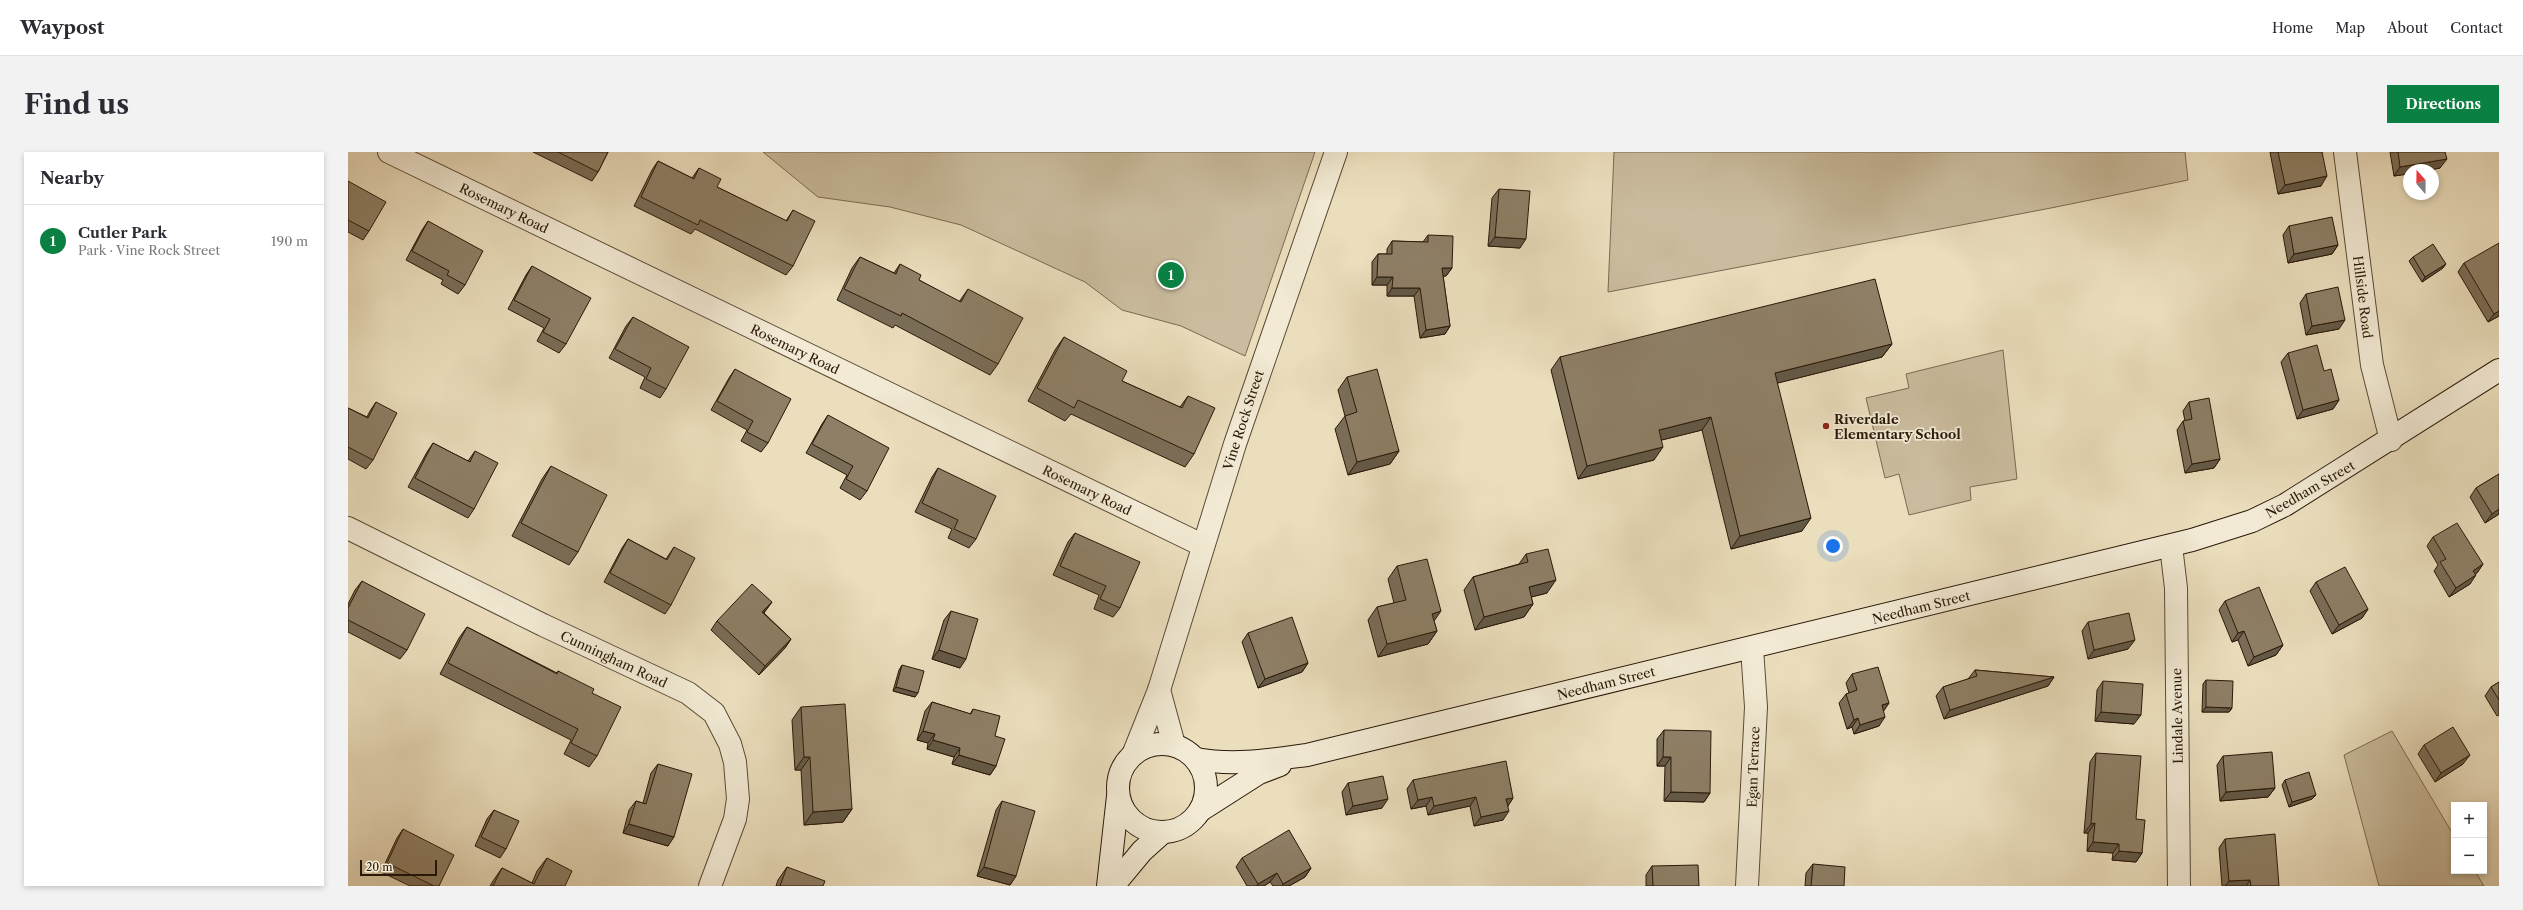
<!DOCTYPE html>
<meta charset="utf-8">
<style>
:root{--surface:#fff;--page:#f2f2f3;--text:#2b2b33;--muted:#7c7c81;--line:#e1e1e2;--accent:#0b8043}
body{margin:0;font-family:"Libre Caslon Text",serif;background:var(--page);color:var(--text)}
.controls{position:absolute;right:12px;bottom:12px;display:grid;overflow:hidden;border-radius:0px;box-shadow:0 2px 6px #0003}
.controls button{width:36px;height:36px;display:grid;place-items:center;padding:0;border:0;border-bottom:1px solid var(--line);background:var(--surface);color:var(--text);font:20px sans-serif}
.compass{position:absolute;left:2055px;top:12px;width:36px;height:36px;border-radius:50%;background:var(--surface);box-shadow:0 2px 6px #0003;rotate:340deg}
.scale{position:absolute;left:12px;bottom:10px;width:77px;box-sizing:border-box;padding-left:4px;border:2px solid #2a1808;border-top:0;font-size:11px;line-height:14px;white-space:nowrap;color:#2a1808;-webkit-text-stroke:3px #f2ead4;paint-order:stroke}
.you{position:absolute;left:1485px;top:394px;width:14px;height:14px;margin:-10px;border:3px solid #fff;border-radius:50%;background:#1a73e8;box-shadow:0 0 0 6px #1a73e833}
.badge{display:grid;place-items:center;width:26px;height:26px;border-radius:50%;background:var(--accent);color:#fff;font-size:13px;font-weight:700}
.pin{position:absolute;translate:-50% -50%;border:2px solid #fff;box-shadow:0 1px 4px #0006}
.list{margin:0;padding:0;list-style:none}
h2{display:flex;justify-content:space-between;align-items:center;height:52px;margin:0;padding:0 16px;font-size:17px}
h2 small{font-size:13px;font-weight:400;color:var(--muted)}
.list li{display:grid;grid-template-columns:26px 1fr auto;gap:12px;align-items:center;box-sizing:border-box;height:72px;padding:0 16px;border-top:1px solid var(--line)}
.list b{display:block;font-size:15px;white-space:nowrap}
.list p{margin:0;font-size:13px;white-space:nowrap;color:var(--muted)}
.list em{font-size:13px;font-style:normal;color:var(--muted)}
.map{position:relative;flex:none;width:2151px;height:734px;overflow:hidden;border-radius:0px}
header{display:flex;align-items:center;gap:24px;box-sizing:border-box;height:56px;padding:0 20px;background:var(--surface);border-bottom:1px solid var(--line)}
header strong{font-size:19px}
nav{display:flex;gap:22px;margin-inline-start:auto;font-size:14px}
.intro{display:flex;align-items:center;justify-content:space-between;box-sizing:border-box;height:96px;padding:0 24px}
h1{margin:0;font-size:28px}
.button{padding:10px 18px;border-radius:0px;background:var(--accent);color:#fff;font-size:14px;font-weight:700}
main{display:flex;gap:24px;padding:0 24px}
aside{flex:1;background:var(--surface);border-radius:0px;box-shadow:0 2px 6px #0003}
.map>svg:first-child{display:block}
.green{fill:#cabc9e;stroke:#7a6a53}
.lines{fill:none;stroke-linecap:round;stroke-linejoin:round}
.minor-casing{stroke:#5a4a35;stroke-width:24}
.secondary-casing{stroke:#2a1808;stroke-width:24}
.minor{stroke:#f2ead4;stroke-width:22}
.secondary{stroke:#f2ead4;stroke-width:22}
.wall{fill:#7a6d58;stroke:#2a1808}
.shaded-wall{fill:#635947;stroke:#2a1808}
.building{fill:#8e7f66;stroke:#2a1808}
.poi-dot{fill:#8f2418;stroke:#f2ead4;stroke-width:1.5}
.labels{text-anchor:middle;stroke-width:3.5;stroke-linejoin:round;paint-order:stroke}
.street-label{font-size:13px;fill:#2a1808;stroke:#f2ead4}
.poi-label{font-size:13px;font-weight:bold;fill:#2a1808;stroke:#f2ead4;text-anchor:start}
</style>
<header>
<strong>Waypost</strong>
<nav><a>Home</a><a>Map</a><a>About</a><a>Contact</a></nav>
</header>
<div class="intro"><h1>Find us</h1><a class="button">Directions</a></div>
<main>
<aside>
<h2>Nearby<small></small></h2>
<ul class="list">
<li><span class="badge">1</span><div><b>Cutler Park</b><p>Park · Vine Rock Street</p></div><em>190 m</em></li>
</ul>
</aside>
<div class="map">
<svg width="2151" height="734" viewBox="0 0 2151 734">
<rect width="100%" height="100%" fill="#ebdebd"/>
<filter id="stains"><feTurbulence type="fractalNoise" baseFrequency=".005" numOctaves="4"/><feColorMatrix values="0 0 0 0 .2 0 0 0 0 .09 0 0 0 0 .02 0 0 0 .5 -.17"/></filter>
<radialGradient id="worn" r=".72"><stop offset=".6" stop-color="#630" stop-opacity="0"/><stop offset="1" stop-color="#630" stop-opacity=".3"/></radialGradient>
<g class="green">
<path d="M415,0H967L897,204L833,174L774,158L737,130L613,73L542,55L470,45Z"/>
<path d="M1266,0H1837L1840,28L1703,56L1260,140Z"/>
<path d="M1655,198L1669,327L1622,335L1623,348L1561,363L1551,322L1537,326L1518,246L1561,236L1558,222Z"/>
<path d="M2044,579L2106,684V719H2127L2136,734H2031L1996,603Z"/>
</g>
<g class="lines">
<g class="minor-casing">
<g id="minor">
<path d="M41,0L854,393"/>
<path d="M1997,0L2024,213L2043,288"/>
<path d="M0,376L195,473L340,541L366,561L382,592L387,610L390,647L387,667L362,734"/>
<path d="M1823,394L1828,436L1831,734"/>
<path d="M811,538L826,593"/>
<path d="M785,603L811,538L887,292L988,0"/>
<path d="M1399,734L1408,555L1404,496"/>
</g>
</g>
<g class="secondary-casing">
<g id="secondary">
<circle cx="814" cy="636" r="44"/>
<path d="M848,607C886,614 922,608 959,603L1844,388L1904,369L1937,353L2151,218"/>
<path d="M853,658L911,621L932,613"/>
<path d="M760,734L770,644"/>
<path d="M765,734L794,699L814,681"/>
</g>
</g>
<use href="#minor" class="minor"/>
<use href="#secondary" class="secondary"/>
</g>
<g class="wall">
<path d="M185,0H260L250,20L244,29Z"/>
<path d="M1922,0H1974L1973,34L1930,42Z"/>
<path d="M2042,0H2097L2092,16L2046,24Z"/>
<path d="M310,9L344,26L351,16L369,35L438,69L445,58V114L438,123L347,77L343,82L286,54L304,18Z"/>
<path d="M0,29L21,79L15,88L0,80Z"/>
<path d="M1151,37L1172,96L1140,94L1144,46Z"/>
<path d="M80,69L117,133L110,142L93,132L95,128L58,108L74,78Z"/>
<path d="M1941,74L1990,93L1984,102L1940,111L1935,83Z"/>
<path d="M1080,83L1104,116L1098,124H1095L1102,174L1097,182L1072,186L1066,144H1039V133H1024V110L1030,102H1039V97L1044,89L1075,90Z"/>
<path d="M512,105L546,121L552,112L571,128L611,150L620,137L650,212L642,223L547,173L545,176L489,148L504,116Z"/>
<path d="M2065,105L2095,116L2074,130L2061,109Z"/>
<path d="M2116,111L2151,164L2140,170L2110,120Z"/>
<path d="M184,114L218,192L211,201L189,189L196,176L160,157L178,123Z"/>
<path d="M1958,142L1991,177L1958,183L1952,151Z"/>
<path d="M285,165L318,237L312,246L292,236L297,225L261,206L278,174Z"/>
<path d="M716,185L774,229L832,255L840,244L846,302L837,315L723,262L717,269L680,249L707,198Z"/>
<path d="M1544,192L1534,205L1429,231L1454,379L1383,397L1354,278L1313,288L1306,308L1230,327L1203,218L1212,205Z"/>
<path d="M1940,201L1976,219L1991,248L1985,257L1949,267L1933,210Z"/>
<path d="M387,217L420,291L413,300L393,289L399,278L363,258L381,226Z"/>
<path d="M999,225L1051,299L1042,312L1000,323L987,277L997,264L990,238Z"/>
<path d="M28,250L25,308L18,317L0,307V256L19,265L22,259Z"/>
<path d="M1841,250L1872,307L1866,316L1837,321L1829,278L1835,269H1837L1835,259Z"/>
<path d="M480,263L519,339L512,348L492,336L499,323L458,301L474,272Z"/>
<path d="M85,291L120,309L127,299L126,357L120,366L60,335L79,300Z"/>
<path d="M203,314L230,400L221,413L164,384L194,327Z"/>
<path d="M590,316L628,387L621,396L600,386L604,377L567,360L584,325Z"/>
<path d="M2151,322V362L2137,371L2122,345L2128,336Z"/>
<path d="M727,381L772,456L765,465L746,457L751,443L705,423L720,390Z"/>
<path d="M2085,385L2135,412L2129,421L2127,422L2122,432L2101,445L2086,419L2090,413L2079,394Z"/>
<path d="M280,387L318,407L326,395L323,453L317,462L256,430L274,396Z"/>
<path d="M1178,402L1199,441L1183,445L1185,452L1176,465L1127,478L1116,438L1125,425L1171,412Z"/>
<path d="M1049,414L1086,469L1089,479L1080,492L1030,505L1020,468L1029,455L1046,451L1040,427Z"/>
<path d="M14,429L59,498L52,507L0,480V452L7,438Z"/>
<path d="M1968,430L2020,457L2014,466L1984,482L1962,439Z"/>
<path d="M1877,449L1935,493L1928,503L1900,514L1890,488L1884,490L1871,458Z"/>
<path d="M424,450L416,461L443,487L437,496L411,523L363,478L369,469Z"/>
<path d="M603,459L612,516L584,507L596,468Z"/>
<path d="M1740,470L1780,497L1740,507L1734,479Z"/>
<path d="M119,475L209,521L210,519L244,541L249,604L241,615L216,602L223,588L92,522L111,486Z"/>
<path d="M900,481L960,511L954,520L910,536L894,490Z"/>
<path d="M554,513L567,545L545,539L551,518Z"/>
<path d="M1627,518L1706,525L1700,534L1596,567L1588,544L1595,535L1620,527Z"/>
<path d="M1504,522L1541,551L1535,559L1531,574L1506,582L1504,575L1499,577L1491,551L1498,542L1501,541L1498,531Z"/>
<path d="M1858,528L1884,556L1881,560H1854L1855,532Z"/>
<path d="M1755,529L1786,572L1747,569L1749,538Z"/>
<path d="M2151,530V563L2149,564L2137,544L2143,535Z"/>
<path d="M584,550L622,562L625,557L647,584L648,614L642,623L604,612L606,605L579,597L580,591L569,588L577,559Z"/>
<path d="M453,555L504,657L495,670L456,673L453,618H447L444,568Z"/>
<path d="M1316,578L1362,641L1356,650L1316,649L1317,614H1309V587Z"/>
<path d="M2076,593L2115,612L2087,630L2070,602Z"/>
<path d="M1748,601L1788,667L1794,701L1788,710L1764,708L1765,701L1739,699L1740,681H1736L1742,610Z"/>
<path d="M1875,604L1927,636L1920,645L1872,649L1869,613Z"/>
<path d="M310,612L320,694L275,681L281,658L288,649L295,651L303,621Z"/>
<path d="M1065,628L1165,646L1160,654L1155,668L1126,674L1122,654L1080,663L1078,654L1063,657L1059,637Z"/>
<path d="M1937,628L1968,643L1964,647L1941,655L1934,633Z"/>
<path d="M1000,631L1034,656L998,663L994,640Z"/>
<path d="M654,649L668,724L662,733L629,724L648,658Z"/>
<path d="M146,658L158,697L152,706L127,694L139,667Z"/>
<path d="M55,677L91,734H62L33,720L49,686Z"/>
<path d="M1877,687L1931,734H1874L1871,696Z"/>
<path d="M199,706L217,734H142L145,729L154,716L184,731L189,719Z"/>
<path d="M894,706L963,716L957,725L941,734H925L922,730L916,734H899L888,715Z"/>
<path d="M1465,712L1496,734H1457L1458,721Z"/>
<path d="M1304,714L1351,734H1298V723Z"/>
<path d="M439,715L475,734H428L430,728Z"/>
</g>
<g class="shaded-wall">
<path d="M2099,7L2092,16L2082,18H2061V22L2046,24L2052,15Z"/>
<path d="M1979,24L1973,34L1930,42L1937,33Z"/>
<path d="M1147,85L1178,87L1172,96L1140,94Z"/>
<path d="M1990,93L1984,102L1940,111L1946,102Z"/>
<path d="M2098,112L2095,116L2074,130L2077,125Z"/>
<path d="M1094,116H1104L1098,124H1089Z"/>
<path d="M1029,125H1045L1039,133H1024Z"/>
<path d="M1044,136H1072L1066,144H1039Z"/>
<path d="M2151,159V164L2140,170L2146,162Z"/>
<path d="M1997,168L1991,177L1958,183L1964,174Z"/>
<path d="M1102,174L1097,182L1072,186L1078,178Z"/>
<path d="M1544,192L1534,205L1418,234L1427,221Z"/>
<path d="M1991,248L1985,257L1949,267L1955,258Z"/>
<path d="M1363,265L1354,278L1302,291L1311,278Z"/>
<path d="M1315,295L1306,308L1230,327L1239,314Z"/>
<path d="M1051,299L1042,312L1000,323L1009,310Z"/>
<path d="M1872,307L1866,316L1837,321L1844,312Z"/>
<path d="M2151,357V362L2137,371L2144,362Z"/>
<path d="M1463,366L1454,379L1383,397L1392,384Z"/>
<path d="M2135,412L2129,421L2119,428L2125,419Z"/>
<path d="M2128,423L2122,432L2101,445L2108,436Z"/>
<path d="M1208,428L1199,441L1172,448L1181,435Z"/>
<path d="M424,450L417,459L408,469L414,460Z"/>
<path d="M1185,452L1176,465L1127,478L1136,465Z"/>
<path d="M2020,457L2014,466L1984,482L1991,473Z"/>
<path d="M1093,459L1084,472V462Z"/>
<path d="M1089,479L1080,492L1030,505L1039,492Z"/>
<path d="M1896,479L1890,488L1884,490L1890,481Z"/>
<path d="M443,487L437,496L411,523L417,514Z"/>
<path d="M1787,488L1780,497L1740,507L1746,498Z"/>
<path d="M1935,493L1928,503L1900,514L1906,505Z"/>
<path d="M591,498L618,507L612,516L584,507Z"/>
<path d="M960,511L954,520L910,536L917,527Z"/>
<path d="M1706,525L1700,534L1596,567L1602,558Z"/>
<path d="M548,535L570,541L567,545L545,539Z"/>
<path d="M1541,551L1535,560L1534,553Z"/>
<path d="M1858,555L1884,556L1881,560H1854Z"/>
<path d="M1753,560L1793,563L1786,572L1747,569Z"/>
<path d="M1537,565L1531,574L1506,582L1512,573Z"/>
<path d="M1510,566L1504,575L1499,577L1506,568Z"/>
<path d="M575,579L587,582L580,591L569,588Z"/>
<path d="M585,588L612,596L606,605L579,597Z"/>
<path d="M611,603L648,614L642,623L604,612Z"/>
<path d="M2122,603L2115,612L2087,630L2093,621Z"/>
<path d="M456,605H462L453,618H447Z"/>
<path d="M1315,605H1323L1317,614H1309Z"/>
<path d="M1927,636L1920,645L1872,649L1878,640Z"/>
<path d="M1323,640L1362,641L1356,650L1316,649Z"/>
<path d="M1968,643L1964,647L1941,655L1944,650Z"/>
<path d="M1084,645L1078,654L1063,657L1070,648Z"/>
<path d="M1128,645L1122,654L1080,663L1086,654Z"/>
<path d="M1165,646L1159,655L1158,647Z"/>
<path d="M1040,647L1034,656L998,663L1005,654Z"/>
<path d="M504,657L495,670L456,673L465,660Z"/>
<path d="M1161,659L1155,668L1126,674L1133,665Z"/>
<path d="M1747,671L1740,681H1736L1743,672Z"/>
<path d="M281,672L326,685L320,694L275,681Z"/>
<path d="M1745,690L1771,692L1765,701L1739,699Z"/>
<path d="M1771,699L1794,701L1788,710L1764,708Z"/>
<path d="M636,715L668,724L662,733L629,724Z"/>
<path d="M963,716L957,725L941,734H934L935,732Z"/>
<path d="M929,721L922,730L916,734H909L910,732Z"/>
<path d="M1902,728L1898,734H1877L1881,729Z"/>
</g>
<g class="building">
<path d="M210,0H260L250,20Z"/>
<path d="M1930,0H1974L1979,24L1937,33Z"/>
<path d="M2050,0H2097L2099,7L2052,15Z"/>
<path d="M310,9L346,27L351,16L373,27L369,35L439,69L445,58L467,69L445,114L352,68L350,73L293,45Z"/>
<path d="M0,29L38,50L21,79L0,68Z"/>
<path d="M1151,37L1182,39L1178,87L1147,85Z"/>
<path d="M1984,65L1990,93L1946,102L1941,74Z"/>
<path d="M80,69L135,99L117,133L99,123L101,119L64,99Z"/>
<path d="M1080,83L1105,84L1104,116H1094L1102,174L1078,178L1072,136H1044L1045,125H1029L1030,102H1044V89L1080,90Z"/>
<path d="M2151,91V159L2146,162L2116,111Z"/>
<path d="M2085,92L2098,112L2077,125L2065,105Z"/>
<path d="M512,105L548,122L552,112L573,123L571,128L613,150L620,137L675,166L650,212L554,161L553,164L496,137Z"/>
<path d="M184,114L243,146L218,192L195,180L202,167L166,148Z"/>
<path d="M1527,127L1544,192L1427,221L1463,366L1392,384L1363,265L1311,278L1315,295L1239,314L1212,205Z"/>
<path d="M1990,135L1997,168L1964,174L1958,142Z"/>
<path d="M285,165L341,195L318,237L298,227L303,216L267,197Z"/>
<path d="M716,185L779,219L774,229L834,256L840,244L867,256L846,302L730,248L726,256L689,236Z"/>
<path d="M1969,193L1976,219L1983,217L1991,248L1955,258L1940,201Z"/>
<path d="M387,217L443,247L420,291L399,280L405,269L369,249Z"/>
<path d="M1029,217L1051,299L1009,310L997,264L1009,260L999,225Z"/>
<path d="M1861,246L1872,307L1844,312L1835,269L1844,267L1841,250Z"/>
<path d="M28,250L49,261L25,308L0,295V256L20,266Z"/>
<path d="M480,263L541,296L519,339L498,327L505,314L464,292Z"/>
<path d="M85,291L122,310L127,299L150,311L126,357L67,326Z"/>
<path d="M203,314L259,343L230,400L173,371Z"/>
<path d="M590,316L648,344L628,387L606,377L610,368L574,351Z"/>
<path d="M2151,322V357L2144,362L2128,336Z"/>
<path d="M2109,371L2135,412L2125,419L2128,423L2108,436L2092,410L2098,407L2085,385Z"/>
<path d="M727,381L792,410L772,456L752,447L758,434L712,414Z"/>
<path d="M280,387L319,408L326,395L347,406L323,453L262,421Z"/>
<path d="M1200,397L1208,428L1181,435L1185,452L1136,465L1125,425L1180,410L1178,402Z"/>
<path d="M1079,407L1093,459L1084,462L1089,479L1039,492L1029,455L1058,448L1049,414Z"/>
<path d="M1997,415L2020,457L1991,473L1968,430Z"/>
<path d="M14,429L77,462L59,498L0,468V456Z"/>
<path d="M404,432L424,450L414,460L443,487L417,514L369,469Z"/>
<path d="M1911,435L1935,493L1906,505L1896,479L1890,481L1877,449Z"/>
<path d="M603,459L630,467L618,507L591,498Z"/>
<path d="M1781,461L1787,488L1746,498L1740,470Z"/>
<path d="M944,465L960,511L917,527L900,481Z"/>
<path d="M119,475L209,522L210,519L246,537L244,541L273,555L249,604L223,591L230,577L100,511Z"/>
<path d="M554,513L576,519L570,541L548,535Z"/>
<path d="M1530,515L1541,551L1534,553L1537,565L1512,573L1510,566L1506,568L1498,542L1509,538L1504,522Z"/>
<path d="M1627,518L1706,525L1602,558L1595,535L1629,524Z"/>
<path d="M1858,528L1885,529L1884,556L1858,555Z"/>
<path d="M1755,529L1795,532L1793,563L1753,560Z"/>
<path d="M2151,530V548L2143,535Z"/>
<path d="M584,550L623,562L625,557L652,564L647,584L657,587L648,614L611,603L612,596L585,588L587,582L575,579Z"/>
<path d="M497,552L504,657L465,660L462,605H456L453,555Z"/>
<path d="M2105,575L2122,603L2093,621L2076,593Z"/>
<path d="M1316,578L1363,579L1362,641L1323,640V605H1315Z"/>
<path d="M1924,600L1927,636L1878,640L1875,604Z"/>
<path d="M1748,601L1793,604L1788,667L1797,668L1794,701L1771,699V692L1745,690L1747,671L1743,672Z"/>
<path d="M1158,609L1165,646L1158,647L1161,659L1133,665L1128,645L1086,654L1084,645L1070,648L1065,628Z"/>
<path d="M310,612L344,622L326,685L281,672L288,649L298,652Z"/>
<path d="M1961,620L1968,643L1944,650L1937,628Z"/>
<path d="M1035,624L1040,647L1005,654L1000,631Z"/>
<path d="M654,649L687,659L668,724L636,715Z"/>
<path d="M146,658L171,669L158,697L133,685Z"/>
<path d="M55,677L106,703L91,734H86L39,711Z"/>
<path d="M941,678L963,716L935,732L929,721L910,732L894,706Z"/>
<path d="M1927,682L1931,734H1903L1902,728L1881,729L1877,687Z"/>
<path d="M199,706L224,719L217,734H145L154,716L186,732Z"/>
<path d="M1465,712L1497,715L1496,734H1463Z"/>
<path d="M1350,713L1351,734H1305L1304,714Z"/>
<path d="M439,715L477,729L475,734H432Z"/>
</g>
<circle class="poi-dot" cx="1478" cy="274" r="4"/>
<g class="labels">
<g class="street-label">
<text transform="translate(156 56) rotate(26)" y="5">Rosemary Road</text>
<text transform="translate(2015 145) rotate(83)" y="5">Hillside Road</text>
<text transform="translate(447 197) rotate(26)" y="5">Rosemary Road</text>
<text transform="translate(895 268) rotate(-72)" y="5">Vine Rock Street</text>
<text transform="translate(1962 337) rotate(-30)" y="5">Needham Street</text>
<text transform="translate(739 338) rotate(26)" y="5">Rosemary Road</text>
<text transform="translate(1573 455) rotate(-14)" y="5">Needham Street</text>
<text transform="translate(266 507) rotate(25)" y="5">Cunningham Road</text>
<text transform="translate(1258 531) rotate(-14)" y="5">Needham Street</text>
<text transform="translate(1829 564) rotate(-91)" y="5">Lindale Avenue</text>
<text transform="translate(1405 615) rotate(-88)" y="5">Egan Terrace</text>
</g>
<g class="poi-label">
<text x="1486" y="272">Riverdale<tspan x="1486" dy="15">Elementary School</tspan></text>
</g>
</g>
<rect width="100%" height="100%" filter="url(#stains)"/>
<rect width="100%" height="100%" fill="url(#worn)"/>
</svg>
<div class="controls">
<button>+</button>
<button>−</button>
</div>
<svg class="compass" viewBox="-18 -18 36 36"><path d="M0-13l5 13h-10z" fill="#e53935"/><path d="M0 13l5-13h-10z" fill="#7c7c81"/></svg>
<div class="scale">20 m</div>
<div class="you"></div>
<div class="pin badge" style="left:823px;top:123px">1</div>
</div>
</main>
